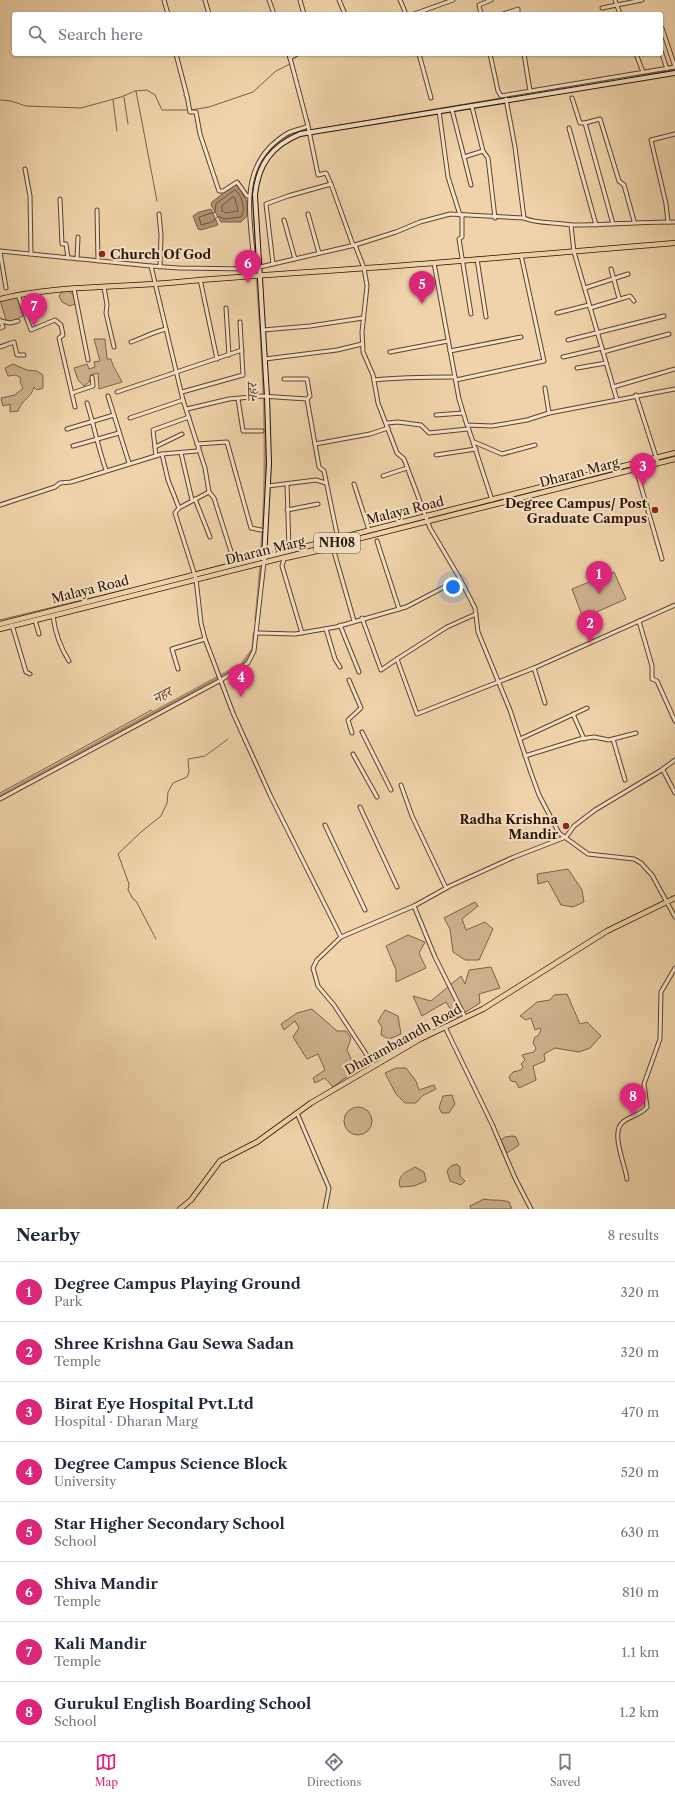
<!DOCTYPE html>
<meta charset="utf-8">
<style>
:root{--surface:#fff;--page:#f2f2f3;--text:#1f2937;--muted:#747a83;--line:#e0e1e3;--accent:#db2777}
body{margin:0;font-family:"Libre Caslon Text","Noto Serif Devanagari",serif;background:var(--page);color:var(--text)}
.you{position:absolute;left:453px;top:587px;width:14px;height:14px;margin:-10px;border:3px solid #fff;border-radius:50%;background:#1a73e8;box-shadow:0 0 0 6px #1a73e833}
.badge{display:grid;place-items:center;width:26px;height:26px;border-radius:50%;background:var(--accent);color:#fff;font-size:13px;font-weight:700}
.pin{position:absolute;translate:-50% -33px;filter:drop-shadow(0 1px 2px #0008)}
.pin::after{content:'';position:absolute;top:21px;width:14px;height:12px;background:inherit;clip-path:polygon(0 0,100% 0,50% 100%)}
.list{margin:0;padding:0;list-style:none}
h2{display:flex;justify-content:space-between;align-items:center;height:52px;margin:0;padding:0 16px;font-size:17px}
h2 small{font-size:13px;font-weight:400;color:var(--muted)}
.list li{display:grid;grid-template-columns:26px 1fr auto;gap:12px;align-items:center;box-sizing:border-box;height:60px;padding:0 16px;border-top:1px solid var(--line)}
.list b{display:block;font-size:15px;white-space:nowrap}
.list p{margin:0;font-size:13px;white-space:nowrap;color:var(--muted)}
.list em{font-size:13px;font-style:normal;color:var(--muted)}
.icon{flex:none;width:22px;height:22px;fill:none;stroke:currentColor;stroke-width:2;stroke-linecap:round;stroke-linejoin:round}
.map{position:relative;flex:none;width:675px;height:1209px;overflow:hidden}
.search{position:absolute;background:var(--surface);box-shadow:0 1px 3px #0004;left:12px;right:12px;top:12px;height:44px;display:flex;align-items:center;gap:10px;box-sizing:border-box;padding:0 14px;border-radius:4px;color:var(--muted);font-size:15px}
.sheet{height:532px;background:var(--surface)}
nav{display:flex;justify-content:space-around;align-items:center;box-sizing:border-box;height:56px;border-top:1px solid var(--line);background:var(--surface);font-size:11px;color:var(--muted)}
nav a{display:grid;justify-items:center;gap:2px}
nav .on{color:var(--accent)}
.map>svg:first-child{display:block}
.green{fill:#ceb28e;stroke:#7c6249}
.water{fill:#ad9172;stroke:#795e46}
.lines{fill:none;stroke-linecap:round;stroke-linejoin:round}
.shore{stroke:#6c523b;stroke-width:1}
.stream{stroke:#795e46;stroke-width:1}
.canal{stroke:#ad9172;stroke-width:3}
.street-casing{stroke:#5c422e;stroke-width:5}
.secondary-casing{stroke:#2a1204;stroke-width:6}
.primary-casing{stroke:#2a1204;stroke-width:6}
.street{stroke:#f5e2c8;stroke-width:3}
.secondary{stroke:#f5e2c8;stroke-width:4}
.primary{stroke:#f0d3aa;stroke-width:4.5}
.poi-dot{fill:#8f2418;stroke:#f5e2c8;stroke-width:1.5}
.labels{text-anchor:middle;stroke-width:4;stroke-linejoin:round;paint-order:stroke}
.shield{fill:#f5e2c8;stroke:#67503f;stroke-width:1}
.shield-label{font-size:12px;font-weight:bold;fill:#2a1204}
.poi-label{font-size:13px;font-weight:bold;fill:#2a1204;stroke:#f5e2c8;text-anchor:end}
.street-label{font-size:13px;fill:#2a1204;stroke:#f5e2c8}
.water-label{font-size:14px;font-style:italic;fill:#5e4530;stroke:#f5e2c8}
</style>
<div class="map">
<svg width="675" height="1209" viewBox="0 0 675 1209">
<rect width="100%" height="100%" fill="#f0d3aa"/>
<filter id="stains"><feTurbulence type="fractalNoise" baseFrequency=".005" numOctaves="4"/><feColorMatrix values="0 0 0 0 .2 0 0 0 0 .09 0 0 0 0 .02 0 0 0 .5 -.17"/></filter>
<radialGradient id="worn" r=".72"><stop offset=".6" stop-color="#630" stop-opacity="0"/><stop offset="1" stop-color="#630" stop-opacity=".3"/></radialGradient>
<g class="green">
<path d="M69,291L74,296L75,304L70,306L62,302L59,296L62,292Z"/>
<path d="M17,297L23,316L10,322L6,320L0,300Z"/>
<path d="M94,339H105L107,359H111C113,368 118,373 122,382L99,389L98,373L91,375L89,382L84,386L78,380L74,368L87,364L89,369L95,367L94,362L100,361Z"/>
<path d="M13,364L27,370L37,371L43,375V388L37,390L34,387C32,397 23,398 18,411L10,412V404L3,406L1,398L15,395L23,388L20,382L21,378L16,375L8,376L5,368Z"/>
<path d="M614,572L626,599L583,618L572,589Z"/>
<path d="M568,869L582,890L584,902L573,907L561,905L548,881L538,884L537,874Z"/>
<path d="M475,902L478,906L462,919L466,930L485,922L493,929L479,960H465L453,952L450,929L444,918Z"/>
<path d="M408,935L425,942L419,953L426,968L396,982V970L386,946Z"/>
<path d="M491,967L500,988L479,994L480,1003L456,1018L446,1002L422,1016L413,996L431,1001L461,976L465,984L469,970Z"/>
<path d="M567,994L580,1024L587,1022L601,1036L590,1048L579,1052L555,1048L544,1054L545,1061L533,1066L536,1080L519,1088L516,1082L511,1081L509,1077L513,1072L521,1070L523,1067L521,1064L525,1060L522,1055L534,1052L536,1048L533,1043L535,1037L538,1036L541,1030L540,1028L535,1030L531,1018L526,1020L520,1016L537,1002L550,1000L554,995Z"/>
<path d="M312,1009L337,1031H346L351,1038L347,1050L355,1068L352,1073L333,1087L325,1078L315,1083L313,1078L325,1070L318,1054L307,1059L293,1037L299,1028L295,1021L284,1030L281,1024L297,1013Z"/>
<path d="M385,1010L398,1016L401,1034L389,1039L381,1035L382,1027L378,1021Z"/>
<path d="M396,1068H406L416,1081L419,1090L434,1085L436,1089L422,1096L416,1103H405L396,1094L385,1073Z"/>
<path d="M452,1095L455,1104L449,1113H442L439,1108L443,1096Z"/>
<circle cx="358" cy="1121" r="14"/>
<path d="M513,1136L516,1137L519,1145L507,1153L501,1140L505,1137Z"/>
<path d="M457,1164L460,1167V1176L465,1181L461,1185L450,1181L447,1171L451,1166Z"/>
<path d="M415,1167L424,1172L426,1181L414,1186L400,1187C397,1175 406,1172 415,1167Z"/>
<path d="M484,1199C492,1201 500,1199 509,1202L512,1209H471L470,1206Z"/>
</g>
<g class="water">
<path d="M234,185H238L247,202V216L241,222H221L211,205L212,202Z"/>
<path d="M211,209L218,225L201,230L198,229L193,216L199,212Z"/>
</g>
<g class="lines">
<g class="shore">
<path d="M235,190C242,194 246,210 241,217L224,219L218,216L212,222L201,225L199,217L215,212L216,204Z"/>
<path d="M233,197L235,198L238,211L226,213L222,211V206Z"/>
</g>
<g class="stream">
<path d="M293,62L295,72"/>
<path d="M604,80L675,70"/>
<path d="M136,91L157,201"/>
<path d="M124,97L128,124"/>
<path d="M504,97L518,95"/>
<path d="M0,100L11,101L26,106L81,108L121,97L135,91L147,90L155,95L162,110H189"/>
<path d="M113,100L117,131"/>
<path d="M191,110L209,107L253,92L276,71L290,64"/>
<path d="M306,114L309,121"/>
<path d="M309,123L311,130L501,98"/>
<path d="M281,140L291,134L307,130"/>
<path d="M270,149L275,144"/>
<path d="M252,190L257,273"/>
<path d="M236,561L262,554"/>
<path d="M195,572L233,562"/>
<path d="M170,579L192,573"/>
<path d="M0,620L124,590"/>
<path d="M0,793L148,712L151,710L154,713"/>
<path d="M156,939L136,901L133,899L128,890L129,884L118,854L141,832L161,816L167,803L168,792L173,783L187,777L189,772L188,759L205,756L228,739"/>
</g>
<g class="canal">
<path d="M257,277C264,370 269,464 261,557"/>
<path d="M256,619L261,563"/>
<path d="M0,796L242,664L253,649L254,634"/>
</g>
<g class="street-casing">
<g id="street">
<path d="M164,0L168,14"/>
<path d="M205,0L209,14"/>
<path d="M269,0L274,14"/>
<path d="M300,0L304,14"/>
<path d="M339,0L345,14"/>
<path d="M400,0L406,14"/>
<path d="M615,0L620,14"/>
<path d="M602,8L642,0"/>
<path d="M414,14L453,0"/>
<path d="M481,14L479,5L491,0"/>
<path d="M503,14L518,9V14"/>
<path d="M661,28H662L675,67"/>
<path d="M661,51L667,69"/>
<path d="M176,54L187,96"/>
<path d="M289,54L308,126L318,175L326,173L331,184"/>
<path d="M419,54L431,98"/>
<path d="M490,54L498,91L501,96L675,67"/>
<path d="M524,54L530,91"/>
<path d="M636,54L643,72"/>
<path d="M290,58L297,54"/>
<path d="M186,95L187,96L190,112H196L200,134L219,191H223L237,182L247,196H249"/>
<path d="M572,98L580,123H584"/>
<path d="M506,99L515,147L524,218"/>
<path d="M472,107L483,151"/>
<path d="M452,110L464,157"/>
<path d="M439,111L448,177L460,215"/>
<path d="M308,126C302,129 294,130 288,133C237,163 250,213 254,263L251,269L179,268L151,266L183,400L205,468L209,492L179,508L175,513L196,579L201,623L205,639L233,713L271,797L341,937"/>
<path d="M569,128L596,225"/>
<path d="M25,169L30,196L31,254"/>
<path d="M471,185L464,157L483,151L488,158L495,218"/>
<path d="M60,199L62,244H66L68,258"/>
<path d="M97,210L98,261"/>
<path d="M159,214L161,235L160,267"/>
<path d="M308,214L319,253"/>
<path d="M462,215V237L459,239L471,314"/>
<path d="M284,220L295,259"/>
<path d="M668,222L666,204L651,140L675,134"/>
<path d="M613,224L585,123L600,119L619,181L624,185L634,221"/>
<path d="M571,225C606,225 640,222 675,222"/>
<path d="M355,245L364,268L367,286L362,332L363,352L373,375L378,403L397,453L404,459L430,528L459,577L475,608L478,632L510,710L531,773L539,795L559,833L588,854L634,859L641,863L652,875L675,917"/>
<path d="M0,251L151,266"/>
<path d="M0,252L6,288"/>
<path d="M77,259L78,237"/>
<path d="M477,259L486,317"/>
<path d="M434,263L459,399L467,425L492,426L527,420L549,413L675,389"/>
<path d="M273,264L266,204L288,196L331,184L353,245"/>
<path d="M260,267L355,245L396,232L420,222L450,214L524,218C536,224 557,222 571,225L574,252L617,400"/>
<path d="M611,269L619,298"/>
<path d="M200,279L217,359"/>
<path d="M104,287L107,305L106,313L114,347"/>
<path d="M585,288L628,274"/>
<path d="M74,289L88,360"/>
<path d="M18,295L31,330L55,320L61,325L63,335L59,338L75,407"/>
<path d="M226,308L229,355"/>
<path d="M590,308L627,297L630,296L634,301"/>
<path d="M557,313L589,305"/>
<path d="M0,320L3,327L0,328"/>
<path d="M0,321L10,323L18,321"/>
<path d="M263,330L310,326L363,318"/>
<path d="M568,340L664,316"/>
<path d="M131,342C143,338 153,332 166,329"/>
<path d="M0,347L14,342L17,355H24"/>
<path d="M450,351L521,337"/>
<path d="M390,352L448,341"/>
<path d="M603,352L669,334"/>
<path d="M563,357L602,348"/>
<path d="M265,359L337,350L362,344"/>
<path d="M577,368L606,363"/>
<path d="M284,379H307L310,396L307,399"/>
<path d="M374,380C401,377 428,377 455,377"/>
<path d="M456,380L544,361L521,255"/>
<path d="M613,387L675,369"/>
<path d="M545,388L549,413"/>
<path d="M117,392L242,350"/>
<path d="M182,392L243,375L240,322"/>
<path d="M72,393L93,386L92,377"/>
<path d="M636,395L658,463"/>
<path d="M108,396L129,463"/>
<path d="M238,399L243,431H262"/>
<path d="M87,403C94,425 98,448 106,470"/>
<path d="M187,409L229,399L261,396L307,399L319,467L324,471L338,539"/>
<path d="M436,415L463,413"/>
<path d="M130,418L183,400"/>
<path d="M387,423L398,422L421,425L429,433L468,429"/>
<path d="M468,427L492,500"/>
<path d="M67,429L114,415"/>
<path d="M474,442L502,454L535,445"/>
<path d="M197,444L227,442L251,528L261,530"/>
<path d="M315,444L370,434L388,428"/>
<path d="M73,446L119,433"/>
<path d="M155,447L182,434"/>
<path d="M181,453L192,500"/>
<path d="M162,454L168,480L179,508"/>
<path d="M436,455L476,449"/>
<path d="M156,456L153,430L189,417"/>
<path d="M636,469L662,559"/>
<path d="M383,476L407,468"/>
<path d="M287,484L289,550"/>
<path d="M354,484L369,530"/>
<path d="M268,486L316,480L326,483"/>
<path d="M209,492L214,498L235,564"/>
<path d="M195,499L210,537"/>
<path d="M0,505L55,487L60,483L71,482L162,454L197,451L199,448"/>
<path d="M287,510L318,504"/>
<path d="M377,541L399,609"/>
<path d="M476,614L447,627L397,659L417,714L534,668L675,605"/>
<path d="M53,616C55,632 60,647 69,661"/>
<path d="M362,618L381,670L397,659"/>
<path d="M35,620L39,634"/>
<path d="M639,621L652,666V679L657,681L675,721"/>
<path d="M12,625L26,672L30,674"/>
<path d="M340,625L359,672"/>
<path d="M326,629L335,659L340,667"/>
<path d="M258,633L295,634L336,627L406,607L460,579"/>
<path d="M302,633L282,566L284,559L333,548L354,621"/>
<path d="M534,668L545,703"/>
<path d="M178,669L172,649L205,639"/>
<path d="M221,680L248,663L254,651L264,562"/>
<path d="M349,680L361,708L348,720L352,733"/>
<path d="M573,714L584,739"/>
<path d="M362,732L391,790"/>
<path d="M520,739L587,708"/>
<path d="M613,739L625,780"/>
<path d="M353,754L377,797"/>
<path d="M525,756L580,739L594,737L609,740L636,733"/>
<path d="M663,770L675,793"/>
<path d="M401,785L412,816L446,888"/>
<path d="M0,799L221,680"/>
<path d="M360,807L397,887"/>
<path d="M325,825L365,910"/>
<path d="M414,906L435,957L465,1017"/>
<path d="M445,1027L492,1124L515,1178L531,1209"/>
<path d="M374,1066L334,1005L318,986L313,968L317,960L341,937L414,906L450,886L514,857L566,837L574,826L595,810L660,771L675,760"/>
<path d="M297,1113L329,1188L325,1209"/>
<path d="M627,1179C625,1164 610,1132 623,1122C630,1116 641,1115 647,1107L644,1084L660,1039L661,992L675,968"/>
</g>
</g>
<g class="secondary-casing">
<path id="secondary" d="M264,559L269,463L267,396L255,195C258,165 271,146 300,134L675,73"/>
</g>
<g class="primary-casing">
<g id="primary">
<path d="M0,299C58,285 120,288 179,282C264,274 349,270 434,263C514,256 595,250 675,243"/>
<path d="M0,624L675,453"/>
<path d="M0,629L675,459"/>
<path d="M180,1209L191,1200L220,1161L257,1142L311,1103L420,1039L483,1009L607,931L675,898"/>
</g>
</g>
<use href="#street" class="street"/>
<use href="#secondary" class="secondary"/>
<use href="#primary" class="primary"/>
</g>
<g class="poi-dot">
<circle cx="102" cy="254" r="4"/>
<circle cx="655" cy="510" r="4"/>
<circle cx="566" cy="826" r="4"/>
</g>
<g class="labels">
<rect class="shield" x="314" y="533" width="46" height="20" rx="3"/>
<g class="shield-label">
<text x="337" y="547">NH08</text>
</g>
<g class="poi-label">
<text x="110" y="259" text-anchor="start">Church Of God</text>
<text x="647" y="508">Degree Campus/ Post<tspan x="647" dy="15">Graduate Campus</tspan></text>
<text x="558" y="824">Radha Krishna<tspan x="558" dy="15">Mandir</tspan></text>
</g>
<g class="street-label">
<text transform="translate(579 472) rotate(-15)" y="5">Dharan Marg</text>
<text transform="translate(405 510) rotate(-14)" y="5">Malaya Road</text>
<text transform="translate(265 550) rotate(-14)" y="5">Dharan Marg</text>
<text transform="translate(90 589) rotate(-14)" y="5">Malaya Road</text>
<text transform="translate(403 1039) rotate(-29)" y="5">Dharambaandh Road</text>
</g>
<g class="water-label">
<text transform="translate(252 393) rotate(-92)" y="5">नहर</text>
<text transform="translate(162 695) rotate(-28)" y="5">नहर</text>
</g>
</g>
<rect width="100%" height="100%" filter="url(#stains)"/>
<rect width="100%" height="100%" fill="url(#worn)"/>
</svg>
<div class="you"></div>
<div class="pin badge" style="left:599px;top:594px">1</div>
<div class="pin badge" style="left:590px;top:643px">2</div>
<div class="pin badge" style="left:643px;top:486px">3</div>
<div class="pin badge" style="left:241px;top:697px">4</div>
<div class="pin badge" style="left:422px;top:304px">5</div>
<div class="pin badge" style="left:248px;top:283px">6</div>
<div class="pin badge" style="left:34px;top:326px">7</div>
<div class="pin badge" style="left:633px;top:1116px">8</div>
<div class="search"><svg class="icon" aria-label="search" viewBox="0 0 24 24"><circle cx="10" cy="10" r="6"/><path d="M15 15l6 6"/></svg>Search here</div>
</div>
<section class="sheet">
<h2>Nearby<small>8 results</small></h2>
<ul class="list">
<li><span class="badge">1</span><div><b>Degree Campus Playing Ground</b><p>Park</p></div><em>320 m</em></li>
<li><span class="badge">2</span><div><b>Shree Krishna Gau Sewa Sadan</b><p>Temple</p></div><em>320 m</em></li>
<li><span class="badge">3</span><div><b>Birat Eye Hospital Pvt.Ltd</b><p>Hospital · Dharan Marg</p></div><em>470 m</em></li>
<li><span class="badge">4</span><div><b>Degree Campus Science Block</b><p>University</p></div><em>520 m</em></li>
<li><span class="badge">5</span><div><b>Star Higher Secondary School</b><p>School</p></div><em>630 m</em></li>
<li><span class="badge">6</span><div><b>Shiva Mandir</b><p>Temple</p></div><em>810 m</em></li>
<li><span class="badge">7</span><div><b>Kali Mandir</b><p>Temple</p></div><em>1.1 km</em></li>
<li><span class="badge">8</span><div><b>Gurukul English Boarding School</b><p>School</p></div><em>1.2 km</em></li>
</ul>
</section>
<nav>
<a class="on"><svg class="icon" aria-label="map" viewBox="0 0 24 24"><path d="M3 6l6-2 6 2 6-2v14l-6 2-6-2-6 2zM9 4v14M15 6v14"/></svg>Map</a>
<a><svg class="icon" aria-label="directions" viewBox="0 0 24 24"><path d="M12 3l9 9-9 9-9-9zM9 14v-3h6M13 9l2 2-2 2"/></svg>Directions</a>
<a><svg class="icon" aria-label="saved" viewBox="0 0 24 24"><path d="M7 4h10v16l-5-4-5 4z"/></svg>Saved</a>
</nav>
